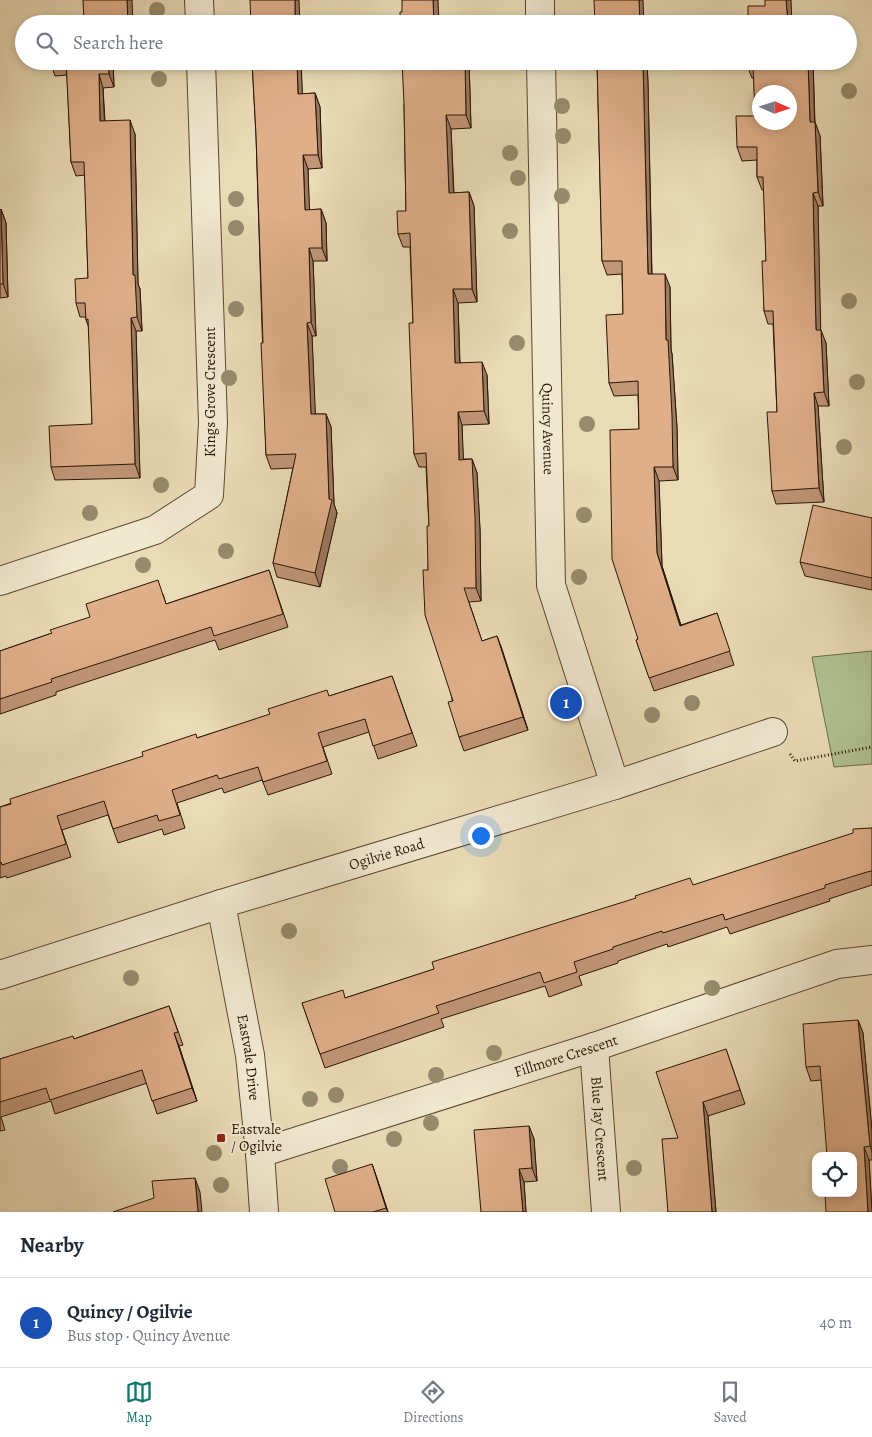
<!DOCTYPE html>
<meta charset="utf-8">
<style>
:root{--surface:#fff;--page:#f2f2f3;--text:#1f2937;--muted:#747a83;--line:#e0e1e3;--accent:#0f766e}
body{margin:0;font-family:Alegreya,serif;background:var(--page);color:var(--text)}
.controls{position:absolute;right:15px;bottom:15px;display:grid;overflow:hidden;border-radius:10px;box-shadow:0 2px 8px #0003}
.controls button{width:45px;height:45px;display:grid;place-items:center;padding:0;border:0;border-bottom:1px solid var(--line);background:var(--surface);color:var(--text);font:25px sans-serif}
.compass{position:absolute;left:752px;top:85px;width:45px;height:45px;border-radius:50%;background:var(--surface);box-shadow:0 2px 8px #0003;rotate:93deg}
.you{position:absolute;left:480px;top:835px;width:18px;height:18px;margin:-12px;border:4px solid #fff;border-radius:50%;background:#1a73e8;box-shadow:0 0 0 8px #1a73e833}
.badge{display:grid;place-items:center;width:32px;height:32px;border-radius:50%;background:var(--accent);color:#fff;font-size:16px;font-weight:700}
.pin{position:absolute;translate:-50% -50%;border:2px solid #fff;box-shadow:0 1px 5px #0006}
.list{margin:0;padding:0;list-style:none}
h2{display:flex;justify-content:space-between;align-items:center;height:65px;margin:0;padding:0 20px;font-size:21px}
h2 small{font-size:16px;font-weight:400;color:var(--muted)}
.list li{display:grid;grid-template-columns:32px 1fr auto;gap:15px;align-items:center;box-sizing:border-box;height:90px;padding:0 20px;border-top:1px solid var(--line)}
.list b{display:block;font-size:19px;white-space:nowrap}
.list p{margin:0;font-size:16px;white-space:nowrap;color:var(--muted)}
.list em{font-size:16px;font-style:normal;color:var(--muted)}
.icon{flex:none;width:28px;height:28px;fill:none;stroke:currentColor;stroke-width:2;stroke-linecap:round;stroke-linejoin:round}
.map{position:relative;flex:none;width:872px;height:1212px;overflow:hidden}
.search{position:absolute;background:var(--surface);box-shadow:0 2px 8px #0003;left:15px;right:15px;top:15px;height:55px;display:flex;align-items:center;gap:12px;box-sizing:border-box;padding:0 18px;border-radius:28px;color:var(--muted);font-size:19px}
.sheet{height:155px;background:var(--surface)}
nav{display:flex;justify-content:space-around;align-items:center;box-sizing:border-box;height:70px;border-top:1px solid var(--line);background:var(--surface);font-size:14px;color:var(--muted)}
nav a{display:grid;justify-items:center;gap:2px}
nav .on{color:var(--accent)}
.map>svg:first-child{display:block}
.green{fill:#b0c192;stroke:#6d6b4b}
.lines{fill:none;stroke-linecap:round;stroke-linejoin:round}
.minor-casing{stroke:#5a4630;stroke-width:30}
.path{stroke:#2a1504;stroke-width:3;stroke-dasharray:1 2.5;stroke-linecap:butt}
.minor{stroke:#f1e8d0;stroke-width:28}
.tree{fill:#968b6c}
.wall{fill:#c09677;stroke:#2a1504}
.shaded-wall{fill:#9c7a61;stroke:#2a1504}
.building{fill:#dfaf8a;stroke:#2a1504;fill-rule:evenodd}
.poi-dot{fill:#8f2418;stroke:#f1e8d0;stroke-width:2}
.labels{text-anchor:middle;stroke-width:4;stroke-linejoin:round;paint-order:stroke}
.street-label{font-size:15px;fill:#2a1504;stroke:#f1e8d0}
.poi-label{font-size:15px;fill:#2a1504;stroke:#f1e8d0;text-anchor:start}
</style>
<div class="map">
<svg width="872" height="1212" viewBox="0 0 872 1212">
<rect width="100%" height="100%" fill="#e9dbb6"/>
<filter id="stains"><feTurbulence type="fractalNoise" baseFrequency=".004" numOctaves="4"/><feColorMatrix values="0 0 0 0 .2 0 0 0 0 .09 0 0 0 0 .02 0 0 0 .5 -.17"/></filter>
<radialGradient id="worn" r=".72"><stop offset=".6" stop-color="#630" stop-opacity="0"/><stop offset="1" stop-color="#630" stop-opacity=".3"/></radialGradient>
<path class="green" d="M872,651V764L834,767L812,657Z"/>
<g class="lines">
<g class="minor-casing">
<g id="minor">
<path d="M199,0L200,24"/>
<path d="M540,0V24"/>
<path id="s1" d="M541,61L551,585L615,785"/>
<path d="M0,581L155,530L209,495L213,423L201,61"/>
<path id="s2" d="M221,904L250,1055L260,1153L264,1212"/>
<path id="s3" d="M0,975L221,904L615,785L773,732"/>
<path id="s4" d="M594,1047L606,1212"/>
<path id="s5" d="M260,1153L594,1047L837,964L872,960"/>
</g>
</g>
<path class="path" d="M790,754L795,761L872,747"/>
<use href="#minor" class="minor"/>
</g>
<g class="tree">
<circle cx="157" cy="10" r="8"/>
<circle cx="159" cy="79" r="8"/>
<circle cx="849" cy="91" r="8"/>
<circle cx="562" cy="106" r="8"/>
<circle cx="563" cy="136" r="8"/>
<circle cx="510" cy="153" r="8"/>
<circle cx="518" cy="178" r="8"/>
<circle cx="562" cy="196" r="8"/>
<circle cx="236" cy="199" r="8"/>
<circle cx="236" cy="228" r="8"/>
<circle cx="510" cy="231" r="8"/>
<circle cx="849" cy="301" r="8"/>
<circle cx="236" cy="309" r="8"/>
<circle cx="517" cy="343" r="8"/>
<circle cx="229" cy="378" r="8"/>
<circle cx="857" cy="382" r="8"/>
<circle cx="587" cy="424" r="8"/>
<circle cx="844" cy="447" r="8"/>
<circle cx="161" cy="485" r="8"/>
<circle cx="90" cy="513" r="8"/>
<circle cx="584" cy="515" r="8"/>
<circle cx="226" cy="551" r="8"/>
<circle cx="143" cy="565" r="8"/>
<circle cx="579" cy="577" r="8"/>
<circle cx="692" cy="703" r="8"/>
<circle cx="652" cy="715" r="8"/>
<circle cx="289" cy="931" r="8"/>
<circle cx="131" cy="978" r="8"/>
<circle cx="712" cy="988" r="8"/>
<circle cx="494" cy="1053" r="8"/>
<circle cx="436" cy="1075" r="8"/>
<circle cx="336" cy="1095" r="8"/>
<circle cx="310" cy="1099" r="8"/>
<circle cx="431" cy="1123" r="8"/>
<circle cx="394" cy="1139" r="8"/>
<circle cx="214" cy="1153" r="8"/>
<circle cx="340" cy="1167" r="8"/>
<circle cx="634" cy="1168" r="8"/>
<circle cx="221" cy="1185" r="8"/>
</g>
<g class="wall">
<path d="M50,61H113L114,87L103,88L105,121L135,134L138,284L140,289L142,331H136L140,478L55,480L51,467L92,424L89,328L86,320V317H80L76,303L88,278L85,175L76,176L71,162L67,75L55,76Z"/>
<path d="M252,61H301L302,94L315,93L320,107L322,168L308,169L309,210L321,209L326,223L327,261H313L316,336H312L315,414H326L331,427L334,504L337,513L320,587L277,577L273,563L293,468L271,469L266,455L256,135Z"/>
<path d="M469,61L471,128L451,129L454,193L469,192L474,206L477,302L458,303L460,362L487,375L489,424L462,425L463,459H472L477,473L480,530L481,601L469,602L482,641L497,636L528,730L464,751L459,737L428,570L429,526L426,467H419L414,454L413,323L410,247H403L398,234L406,211L404,104Z"/>
<path d="M597,61H647L648,84L652,274L670,287L671,350L672,354L677,428L678,480L659,481L662,566L681,625L717,613L734,665L654,691L636,640L638,639L639,429L638,395L614,396L609,383L623,314L622,274L607,275L602,261Z"/>
<path d="M813,61L815,122L820,136L823,206H818L820,330L826,343L829,406H818L824,502L776,504L772,491L777,412L773,324H768L764,311L766,261L764,190H762L757,177V160L742,161L737,147L755,116L754,78H752L747,65Z"/>
<path d="M1,209L6,223L8,297L0,298V210Z"/>
<path d="M872,518V590L805,576L800,562Z"/>
<path d="M269,570L288,627L219,650L215,640L56,692V695L0,714V651L52,633L163,594L166,604Z"/>
<path d="M392,676L417,746L378,759L369,732L323,747L332,774L268,795L262,780L224,793L222,788L177,803L185,828L164,835L162,829L118,843L108,815L62,830L71,857L7,878L6,876L0,878V807L197,738Z"/>
<path d="M872,828V885L829,899L830,901L730,934L727,927L668,947L667,944L618,961V963L579,976L582,985L549,997L545,986L441,1019L444,1027L325,1068L302,1003L345,998Z"/>
<path d="M169,1006L183,1045L179,1046L197,1101L157,1114L147,1083L55,1114L51,1101L1,1117L5,1130L0,1131V1059L74,1039Z"/>
<path d="M858,1020L863,1033L872,1131V1160H869L872,1212H826L853,1193L821,1080L811,1081L806,1067Z"/>
<path d="M726,1049L745,1104L708,1116L716,1212H668L678,1138Z"/>
<path d="M529,1126L534,1139L537,1181L524,1182L526,1212H481Z"/>
<path d="M372,1164L388,1212H335Z"/>
</g>
<g class="shaded-wall">
<path d="M127,0H132L133,24H128Z"/>
<path d="M295,0H299L300,24H295Z"/>
<path d="M433,0H438L439,24H434Z"/>
<path d="M639,0H643L644,24H640Z"/>
<path d="M786,0H791L792,24H788Z"/>
<path d="M108,61H113L114,87L109,74Z"/>
<path d="M297,61H301L303,107L298,94Z"/>
<path d="M465,61H469L471,128L466,115Z"/>
<path d="M643,61H647L648,84L652,288L648,274Z"/>
<path d="M808,61H813L815,136L810,122Z"/>
<path d="M99,74L103,88L105,134L100,121Z"/>
<path d="M315,93L320,107L322,168L318,155Z"/>
<path d="M446,115L451,129L454,206L449,193Z"/>
<path d="M130,120L135,134L138,284L140,289L142,331L137,317L133,275Z"/>
<path d="M815,122L820,136L823,206L818,192Z"/>
<path d="M303,155L308,169L310,223L305,210Z"/>
<path d="M469,192L474,206L477,302L472,289Z"/>
<path d="M813,193L818,206L821,343L816,330Z"/>
<path d="M1,209L6,223L8,297L3,284Z"/>
<path d="M321,209L326,223L327,261L322,248Z"/>
<path d="M309,248L313,261L316,336L311,322Z"/>
<path d="M665,274L670,287L671,350L672,354L677,428L678,480L673,467L666,340Z"/>
<path d="M453,289L458,303L460,376L455,363Z"/>
<path d="M131,318L136,331L140,478L135,464Z"/>
<path d="M307,323L312,336L316,427L311,414Z"/>
<path d="M821,330L826,343L829,406L824,392Z"/>
<path d="M482,362L487,375L489,424L484,411Z"/>
<path d="M814,393L818,406L824,502L819,488Z"/>
<path d="M458,412L462,425L464,473L459,460Z"/>
<path d="M326,414L331,427L334,504L337,513L320,587L315,573L329,499Z"/>
<path d="M472,459L477,473L480,530L481,601L476,588Z"/>
<path d="M654,467L659,481L662,566L685,639L657,553Z"/>
<path d="M497,636L502,649L528,730L523,717Z"/>
<path d="M858,1020L863,1033L872,1131V1152L870,1146Z"/>
<path d="M174,1033L179,1046L197,1101L192,1088Z"/>
<path d="M703,1102L708,1116L716,1212H712Z"/>
<path d="M529,1126L534,1139L537,1181L532,1168Z"/>
<path d="M864,1147L869,1160L872,1212H868Z"/>
<path d="M372,1164L377,1178L388,1212L386,1208Z"/>
<path d="M519,1169L524,1182L526,1212H523Z"/>
<path d="M195,1178L200,1192L202,1212H198Z"/>
</g>
<g class="building">
<path d="M83,0H127L128,24H64L84,22Z"/>
<path d="M250,0H295V24H251Z"/>
<path d="M402,0H433L434,24H400V12H402Z"/>
<path d="M594,0H639L640,24H595Z"/>
<path d="M765,0H786L788,24H745V22L748,21V6H765Z"/>
<path d="M50,61H108L109,74H99L100,121L130,120L133,275H135L137,317L131,318L135,464L51,467L49,426L92,424L88,319L86,320L85,303H76L75,279L88,278L84,162H71L66,61L50,62Z"/>
<path d="M252,61H297L298,94L315,93L318,155H303L305,210L321,209L322,248H309L311,322L307,323L311,414H326L329,499L332,500L315,573L273,563L296,454L266,455L261,343H263L256,135Z"/>
<path d="M402,61H465L466,115H446L449,193L469,192L472,289H453L455,363L482,362L484,411L458,412L459,460L472,459L475,517L476,588H464L482,641L497,636L523,717L459,737L448,702L453,701L425,615L423,570H428L427,526H429L426,453L414,454L409,323H413L410,233L398,234L397,211H406L404,104Z"/>
<path d="M597,61H643L648,274H665L666,340H668L672,415L673,467H654L657,553L680,626L717,613L730,651L649,678L636,640L638,639L612,559L610,430L639,429L638,381L609,383L606,315L623,314L622,261H602Z"/>
<path d="M747,61H808L810,122H815L818,192L813,193L816,330H821L824,392L814,393L819,488L772,491L767,412H777L773,311H764L762,261H766L763,177H757V147H737L736,116H755L753,65H747ZM760,92H790V122H760Z"/>
<path d="M1,209L3,284H0V210Z"/>
<path d="M813,505L872,518V578L800,562Z"/>
<path d="M269,570L283,614L214,636L211,627L51,679L52,682L0,699V651L52,633L50,630L90,617L86,604L158,580L166,604Z"/>
<path d="M392,676L412,733L373,746L365,719L318,733L327,761L263,782L258,767L219,779L217,775L172,790L180,815L159,821L157,815L113,829L104,801L57,816L66,844L2,865L1,862L0,863V807L11,804L10,799L143,756L142,752L196,734L197,738L270,714L268,709L327,690L329,696Z"/>
<path d="M872,828V871L867,872L825,885V888L725,920L723,914L663,933L662,931L613,947V949L574,962L577,972L544,983L540,972L436,1006L439,1013L320,1054L302,1003L343,990L345,998L434,969L432,962L636,898L635,896L690,878L693,885L853,833V829Z"/>
<path d="M169,1006L178,1032L174,1033L192,1088L152,1101L142,1070L50,1100L46,1088L0,1102V1059L73,1036L74,1039Z"/>
<path d="M858,1020L870,1146L864,1147L868,1212H826L825,1193H853V1156H827L820,1066L806,1067L803,1024Z"/>
<path d="M726,1049L740,1090L703,1102L712,1212H668L662,1139L678,1138L656,1072Z"/>
<path d="M529,1126L532,1168L519,1169L523,1212H481L474,1130Z"/>
<path d="M372,1164L386,1208L373,1212H335L325,1179Z"/>
<path d="M195,1178L198,1212H113L154,1198L152,1181Z"/>
</g>
<rect class="poi-dot" x="216" y="1133" width="10" height="10" rx="2.5"/>
<g class="labels">
<g class="street-label">
<text transform="translate(210 392) rotate(-90)" y="5">Kings Grove Crescent</text>
<text dy="5" stroke="none"><textPath href="#s1" startOffset="368">Quincy Avenue</textPath></text>
<text dy="5" stroke="none"><textPath href="#s3" startOffset="405">Ogilvie Road</textPath></text>
<text dy="5" stroke="none"><textPath href="#s5" startOffset="321">Fillmore Crescent</textPath></text>
<text dy="5" stroke="none"><textPath href="#s2" startOffset="156">Eastvale Drive</textPath></text>
<text dy="5" stroke="none"><textPath href="#s4" startOffset="82">Blue Jay Crescent</textPath></text>
</g>
<g class="poi-label">
<text x="231" y="1134">Eastvale<tspan x="231" dy="17">/ Ogilvie</tspan></text>
</g>
</g>
<rect width="100%" height="100%" filter="url(#stains)"/>
<rect width="100%" height="100%" fill="url(#worn)"/>
</svg>
<div class="controls">
<button><svg class="icon" aria-label="locate" viewBox="0 0 24 24"><circle cx="12" cy="12" r="6"/><path d="M12 2v4M12 18v4M2 12h4M18 12h4"/></svg></button>
</div>
<svg class="compass" viewBox="-18 -18 36 36"><path d="M0-13l5 13h-10z" fill="#e53935"/><path d="M0 13l5-13h-10z" fill="#747a83"/></svg>
<div class="you"></div>
<div class="pin badge" style="left:566px;top:703px;background:#1a4fb4">1</div>
<div class="search"><svg class="icon" aria-label="search" viewBox="0 0 24 24"><circle cx="10" cy="10" r="6"/><path d="M15 15l6 6"/></svg>Search here</div>
</div>
<section class="sheet">
<h2>Nearby<small></small></h2>
<ul class="list">
<li><span class="badge" style="background:#1a4fb4">1</span><div><b>Quincy / Ogilvie</b><p>Bus stop · Quincy Avenue</p></div><em>40 m</em></li>
</ul>
</section>
<nav>
<a class="on"><svg class="icon" aria-label="map" viewBox="0 0 24 24"><path d="M3 6l6-2 6 2 6-2v14l-6 2-6-2-6 2zM9 4v14M15 6v14"/></svg>Map</a>
<a><svg class="icon" aria-label="directions" viewBox="0 0 24 24"><path d="M12 3l9 9-9 9-9-9zM9 14v-3h6M13 9l2 2-2 2"/></svg>Directions</a>
<a><svg class="icon" aria-label="saved" viewBox="0 0 24 24"><path d="M7 4h10v16l-5-4-5 4z"/></svg>Saved</a>
</nav>
